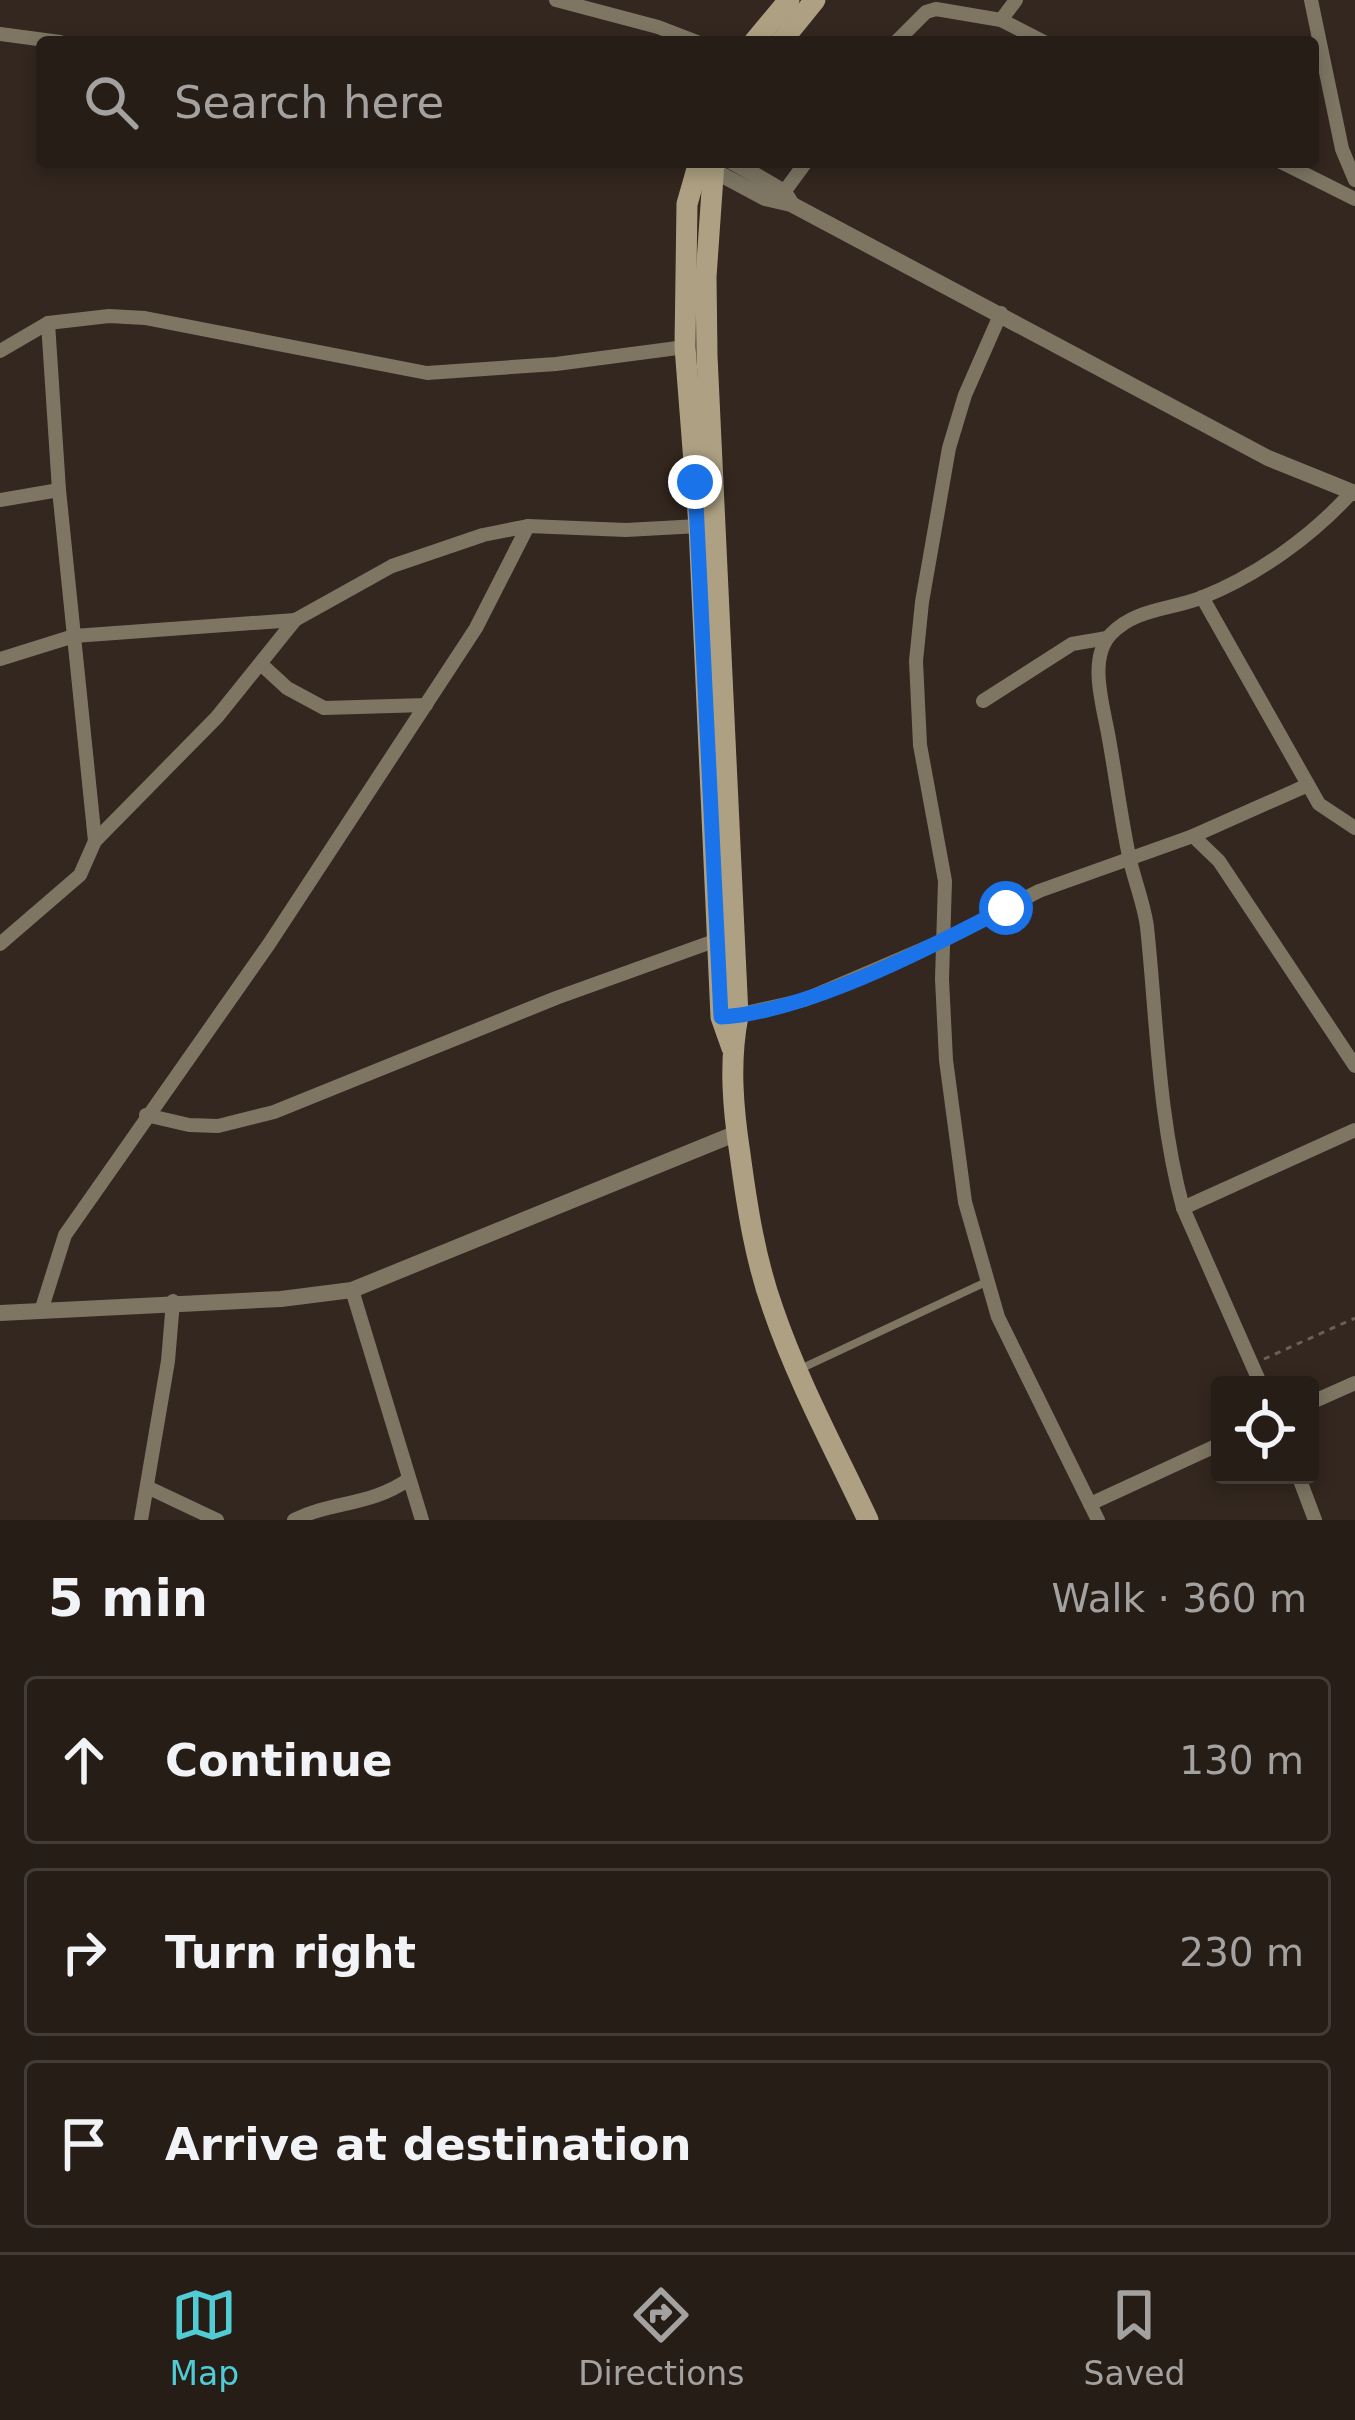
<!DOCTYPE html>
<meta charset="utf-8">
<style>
:root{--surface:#261d17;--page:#322a24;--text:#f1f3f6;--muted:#a4a2a1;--line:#423b36;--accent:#51ccd4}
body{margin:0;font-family:"DejaVu Sans",sans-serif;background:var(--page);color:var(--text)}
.controls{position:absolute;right:36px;bottom:36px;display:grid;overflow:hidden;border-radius:12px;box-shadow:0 6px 18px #0003}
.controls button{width:108px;height:108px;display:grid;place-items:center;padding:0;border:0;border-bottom:3px solid var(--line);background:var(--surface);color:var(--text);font:60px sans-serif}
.stop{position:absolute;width:36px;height:36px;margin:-27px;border:9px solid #1a73e8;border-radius:50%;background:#fff}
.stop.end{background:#1a73e8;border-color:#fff;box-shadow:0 3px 12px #0008}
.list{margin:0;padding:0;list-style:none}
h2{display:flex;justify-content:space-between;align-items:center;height:156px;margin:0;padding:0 48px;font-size:51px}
h2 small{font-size:39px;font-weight:400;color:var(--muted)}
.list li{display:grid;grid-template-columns:78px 1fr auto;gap:36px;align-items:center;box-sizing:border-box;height:168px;margin:0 24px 24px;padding:0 24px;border:3px solid var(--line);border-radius:12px}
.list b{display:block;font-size:45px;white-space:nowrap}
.list em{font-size:39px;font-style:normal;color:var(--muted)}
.icon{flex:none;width:66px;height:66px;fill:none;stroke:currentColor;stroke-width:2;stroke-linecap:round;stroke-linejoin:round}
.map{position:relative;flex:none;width:1355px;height:1520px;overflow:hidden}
.search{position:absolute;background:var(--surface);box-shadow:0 6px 18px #0003;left:36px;right:36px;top:36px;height:132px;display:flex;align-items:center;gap:30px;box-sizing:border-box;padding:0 42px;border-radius:12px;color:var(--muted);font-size:45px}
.sheet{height:732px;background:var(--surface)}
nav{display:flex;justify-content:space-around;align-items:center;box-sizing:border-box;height:168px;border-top:3px solid var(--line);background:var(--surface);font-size:33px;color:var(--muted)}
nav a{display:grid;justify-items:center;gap:6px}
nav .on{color:var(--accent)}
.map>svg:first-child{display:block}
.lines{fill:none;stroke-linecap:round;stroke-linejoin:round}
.path{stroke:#6b6059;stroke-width:3;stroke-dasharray:6 6;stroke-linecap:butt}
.service{stroke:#7e7663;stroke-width:8}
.minor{stroke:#7e7663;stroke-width:14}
.tertiary{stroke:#7e7663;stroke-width:16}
.secondary{stroke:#aea183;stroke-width:21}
.route{stroke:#1a73e8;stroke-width:15}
</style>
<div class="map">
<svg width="1355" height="1520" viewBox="0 0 1355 1520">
<rect width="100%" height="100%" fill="#33271f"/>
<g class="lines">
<path class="path" d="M1264,1359L1355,1318"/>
<path class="service" d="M798,1370L986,1282"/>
<g class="minor">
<path d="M556,0L658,27L697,42"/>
<path d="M1311,0L1342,149L1355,180"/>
<path d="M1001,20L1016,0"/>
<path d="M0,34L60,42"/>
<path d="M896,42L926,12L936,9L1001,20L1044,42"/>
<path d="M1281,162L1355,199"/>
<path d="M784,192L806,162"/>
<path d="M1001,313L965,395L949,448L922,602L916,661L920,745L945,881L942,979L946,1060L965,1202L998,1317L1098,1520"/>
<path d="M0,351L48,323"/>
<path d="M0,500L59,490"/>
<path d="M1202,597L1319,804L1355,828"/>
<path d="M0,659L74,636L295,620"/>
<path d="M262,665L287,688L324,708L426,705"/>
<path d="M983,701L1072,644L1107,638"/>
<path d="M1193,836L1219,861L1355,1066"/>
<path d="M95,841L59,490L48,323L109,316L145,318L427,373L556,364L685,347"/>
<path d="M0,944L80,875L95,841L217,717L295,620L392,566L483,535L528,526L626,530L699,526"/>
<path d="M732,1016L804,1000L942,941L1039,891L1193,836L1308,785"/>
<path d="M146,1115L189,1125L218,1126L274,1112L556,998L717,940"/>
<path d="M1183,1208L1355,1130"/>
<path d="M352,1290L422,1520"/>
<path d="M42,1308L65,1235L269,944L476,628L528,526"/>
<path d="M1261,1385L1183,1208C1158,1116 1157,1021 1147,927C1144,903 1134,880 1129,856C1121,818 1116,778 1109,739C1104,708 1087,659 1111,634C1136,608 1171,610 1203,597C1258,575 1312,536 1351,493"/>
<path d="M1310,1403L1355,1383"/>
<path d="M1298,1475L1315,1520"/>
<path d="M147,1487L217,1520"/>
<path d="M1090,1504L1220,1444"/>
<path d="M141,1520L168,1361L173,1301"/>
<path d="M294,1520C332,1501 371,1506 409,1479"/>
</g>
<g class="tertiary">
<path d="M733,162L784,192L791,203"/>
<path d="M709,168L765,198L791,204L1268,458L1355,493"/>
<path d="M0,1313L281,1299L352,1290L737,1133"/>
</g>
<g class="secondary">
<path d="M754,42L789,0"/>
<path d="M781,42L815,0"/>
<path d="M699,162L687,204L685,347L699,526L721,1017L732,1048"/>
<path d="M714,162L706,277L707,356L738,1016C729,1062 733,1109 740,1154C747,1206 755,1259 773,1309C798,1382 835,1450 868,1520"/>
</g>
</g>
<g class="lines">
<path class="route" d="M695,482L721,1017C807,1012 929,948 1006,908"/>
</g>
</svg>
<div class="controls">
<button><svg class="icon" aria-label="locate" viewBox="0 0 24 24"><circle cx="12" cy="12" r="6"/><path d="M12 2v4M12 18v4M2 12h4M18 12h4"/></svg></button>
</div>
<div class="stop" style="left:1006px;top:908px"></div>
<div class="stop end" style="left:695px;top:482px"></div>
<div class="search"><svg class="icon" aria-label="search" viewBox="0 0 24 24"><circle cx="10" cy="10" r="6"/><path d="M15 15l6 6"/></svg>Search here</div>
</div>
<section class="sheet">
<h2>5 min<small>Walk · 360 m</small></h2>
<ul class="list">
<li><svg class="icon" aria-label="ahead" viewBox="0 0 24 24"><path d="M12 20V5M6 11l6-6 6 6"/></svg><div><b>Continue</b></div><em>130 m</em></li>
<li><svg class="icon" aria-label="right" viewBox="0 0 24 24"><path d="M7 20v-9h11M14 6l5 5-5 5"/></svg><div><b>Turn right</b></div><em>230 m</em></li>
<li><svg class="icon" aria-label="arrive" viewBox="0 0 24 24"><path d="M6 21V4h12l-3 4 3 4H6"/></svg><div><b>Arrive at destination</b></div></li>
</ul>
</section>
<nav>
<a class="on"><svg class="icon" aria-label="map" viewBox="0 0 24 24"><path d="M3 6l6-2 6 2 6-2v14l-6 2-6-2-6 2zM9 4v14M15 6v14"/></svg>Map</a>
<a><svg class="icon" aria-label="directions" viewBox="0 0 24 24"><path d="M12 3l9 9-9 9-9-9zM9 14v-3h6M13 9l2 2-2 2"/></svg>Directions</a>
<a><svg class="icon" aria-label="saved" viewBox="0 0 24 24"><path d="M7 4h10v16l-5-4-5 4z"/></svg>Saved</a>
</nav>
